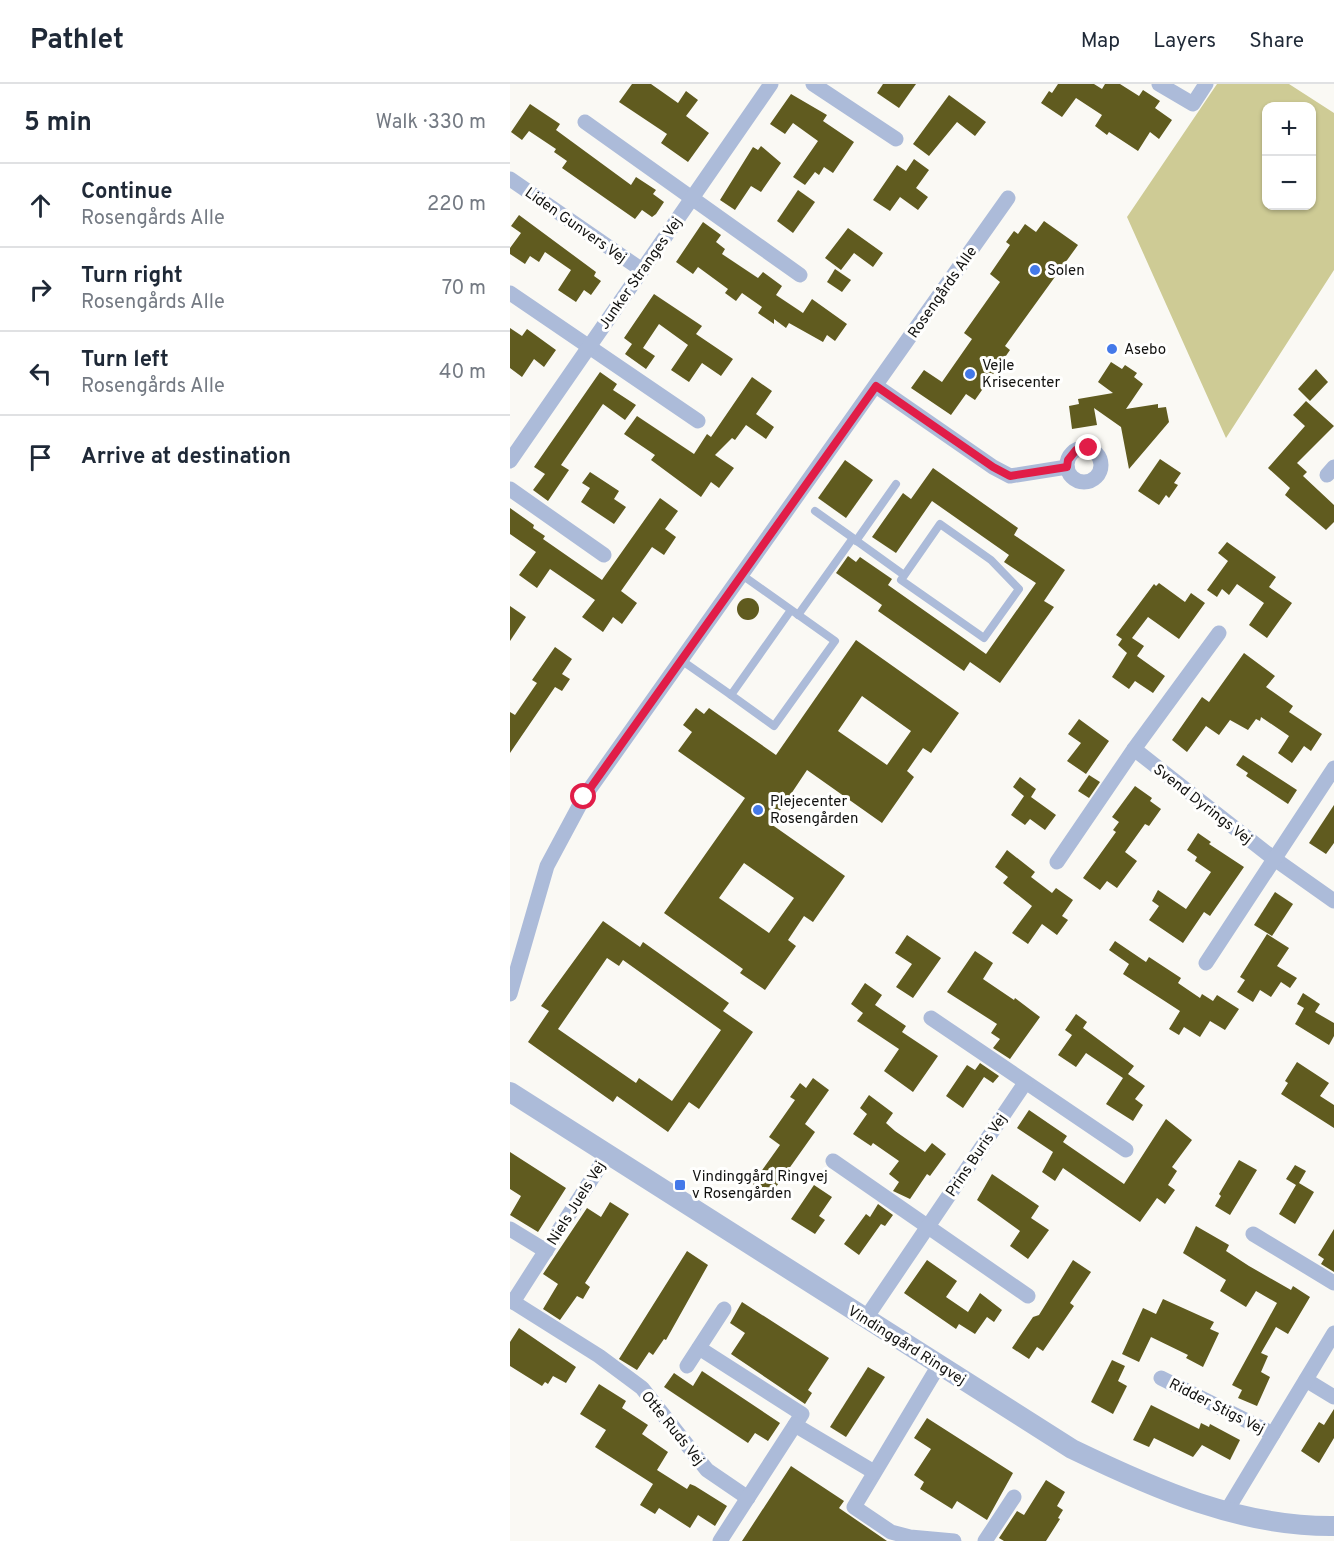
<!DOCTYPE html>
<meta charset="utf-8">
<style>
:root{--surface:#fff;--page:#f6f6f7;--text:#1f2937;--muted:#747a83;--line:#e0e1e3}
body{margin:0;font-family:Overpass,sans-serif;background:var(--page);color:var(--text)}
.controls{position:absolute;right:18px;top:18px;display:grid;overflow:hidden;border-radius:12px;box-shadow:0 2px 4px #0004}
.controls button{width:54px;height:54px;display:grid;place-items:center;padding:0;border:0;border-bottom:2px solid var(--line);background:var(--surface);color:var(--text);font:30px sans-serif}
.stop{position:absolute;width:18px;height:18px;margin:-14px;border:4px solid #e11d48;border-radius:50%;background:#fff}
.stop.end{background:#e11d48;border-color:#fff;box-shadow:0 2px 6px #0008}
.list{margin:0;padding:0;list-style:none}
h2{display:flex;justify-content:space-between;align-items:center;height:78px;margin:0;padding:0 24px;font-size:26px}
h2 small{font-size:20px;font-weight:400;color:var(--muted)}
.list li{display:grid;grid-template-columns:39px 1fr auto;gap:18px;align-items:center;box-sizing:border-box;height:84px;padding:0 24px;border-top:2px solid var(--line)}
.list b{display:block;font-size:22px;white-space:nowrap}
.list p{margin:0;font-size:20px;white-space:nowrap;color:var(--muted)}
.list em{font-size:20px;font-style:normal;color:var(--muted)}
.icon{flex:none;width:33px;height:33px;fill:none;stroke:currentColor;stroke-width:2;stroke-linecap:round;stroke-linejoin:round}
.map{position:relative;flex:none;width:824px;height:1457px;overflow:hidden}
header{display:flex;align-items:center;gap:36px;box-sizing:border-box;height:84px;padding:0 30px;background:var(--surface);border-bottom:2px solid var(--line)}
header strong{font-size:28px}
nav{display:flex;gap:33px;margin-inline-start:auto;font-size:21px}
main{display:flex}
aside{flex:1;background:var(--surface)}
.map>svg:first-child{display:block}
.green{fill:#cecb95;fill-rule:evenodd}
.building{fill:#605b1f;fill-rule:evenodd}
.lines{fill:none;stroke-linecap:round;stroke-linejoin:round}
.service{stroke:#acbbd9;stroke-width:8}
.minor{stroke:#acbbd9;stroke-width:15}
.tertiary{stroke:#acbbd9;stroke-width:20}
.route{stroke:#e11d48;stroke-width:8}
.poi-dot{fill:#4479e9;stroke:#fffffe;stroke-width:2}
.labels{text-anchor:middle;stroke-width:6;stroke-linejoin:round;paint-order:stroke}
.street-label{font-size:15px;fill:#121210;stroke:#fffffe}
.poi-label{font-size:15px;fill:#121210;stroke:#fffffe;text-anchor:start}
</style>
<header>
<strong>Pathlet</strong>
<nav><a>Map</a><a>Layers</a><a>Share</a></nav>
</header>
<main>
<aside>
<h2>5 min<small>Walk · 330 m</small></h2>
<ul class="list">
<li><svg class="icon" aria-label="ahead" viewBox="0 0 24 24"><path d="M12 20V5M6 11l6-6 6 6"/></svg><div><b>Continue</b><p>Rosengårds Alle</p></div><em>220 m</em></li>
<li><svg class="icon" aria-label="right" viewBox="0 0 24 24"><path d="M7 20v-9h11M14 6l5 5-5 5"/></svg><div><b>Turn right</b><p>Rosengårds Alle</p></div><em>70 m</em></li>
<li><svg class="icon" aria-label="left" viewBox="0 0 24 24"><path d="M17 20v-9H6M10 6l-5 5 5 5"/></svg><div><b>Turn left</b><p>Rosengårds Alle</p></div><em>40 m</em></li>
<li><svg class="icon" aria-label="arrive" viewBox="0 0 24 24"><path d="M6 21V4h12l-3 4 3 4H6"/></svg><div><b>Arrive at destination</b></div></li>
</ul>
</aside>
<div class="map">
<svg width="824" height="1457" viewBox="0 0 824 1457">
<rect width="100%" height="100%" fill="#faf9f4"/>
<path class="green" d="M707,0H779L824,29V186L716,354L617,133ZM756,22H802V122H756Z"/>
<g class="building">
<path d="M122,0H141L168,19L176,7L188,16L176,32L199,49L178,78L151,59L157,50L109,18Z"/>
<path d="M373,0H406L389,24L367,9Z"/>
<path d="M548,0H584L592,5L595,0H610L629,12L633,6L650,17L645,24L662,36L649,55L640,48L628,67L599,48L597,51L585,42L592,31L566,14L552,33L531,19L539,7L542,9Z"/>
<path d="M281,10L317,31L313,37L344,58L323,89L314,83L309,91L305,88L295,101L283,93L308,57L283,39L275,50L260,40Z"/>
<path d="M439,11L476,38L465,52L447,38L419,72L403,60Z"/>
<path d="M20,20L50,40L46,46L121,101L126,93L146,106L143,110L154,118L146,130L142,133L132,126L125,135L52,84L57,77L44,68L46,65L19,47L12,56L1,48Z"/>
<path d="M251,62L271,79L251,108L241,102L225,126L210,116L243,63L248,66Z"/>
<path d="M404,75L419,86L406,104L418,113L408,126L390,113L380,127L363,116L387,81L396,87Z"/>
<path d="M288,106L305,118L283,149L267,137Z"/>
<path d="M9,131L86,188L84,192L91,197L81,211L74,206L66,218L48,206L61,186L35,168L29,178L20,172L15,180L0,170V164L11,149L1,142Z"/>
<path d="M534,137L568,161L495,262L500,266L465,316L456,310L441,331L401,304L414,286L432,298L462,255L454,249L490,198L480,190L500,161L496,158L504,147L508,150L515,140L526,148Z"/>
<path d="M193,138L211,151L206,158L215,165L212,170L248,194L253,188L272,202L266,211L293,229L302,215L337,240L325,257L317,251L313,258L279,239L276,244L264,235V240L248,229L252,223L232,209L226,217L215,209L218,205L188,183L183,190L166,178Z"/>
<path d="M338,144L373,169L363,183L344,169L331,186L315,174Z"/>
<path d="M325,185L341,196L332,208L317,198Z"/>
<path d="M144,210L192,242L186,250L223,275L211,292L192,279L179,298L161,286L178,261L149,240L133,264L145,272L136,285L115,270L122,260L114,254Z"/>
<path d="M0,244L12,252L17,245L46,266L34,283L24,275L12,293L0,284Z"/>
<path d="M601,278L612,285L615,281L627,289L624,293L633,300L616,325L648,320V324L656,323L659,338L619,385L611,343L584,324L587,341L562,345L559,322L569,320L568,315L603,309L588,298Z"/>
<path d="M806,285L818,298L800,317L788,305Z"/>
<path d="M90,288L107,300L103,306L126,321L115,336L93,320L51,381L59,386L38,417L23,406L35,390L24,383Z"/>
<path d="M242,293L262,307L246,330L264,343L256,355L236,341L225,356L222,354L205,371L224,384L209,404L201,398L191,413L141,376L145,371L114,350L127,332L184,370L197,350L201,353Z"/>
<path d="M796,317L824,342L787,379L797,388L793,392L824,421V438L816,446L775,411L780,404L758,384L795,342L783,331Z"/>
<path d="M650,375L671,389L664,399L668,401L659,414L656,411L649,421L628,407Z"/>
<path d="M335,376L363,396L336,434L308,414Z"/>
<path d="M423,384L508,444L504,451L555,486L534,517L544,523L490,599L460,578L454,587L368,527L372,521L326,489L338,472L346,478L350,473L382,495L378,501L476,570L526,499L494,478L499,471L422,417L386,469L362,453L393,409L401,415Z"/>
<path d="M80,388L109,407L104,415L116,423L104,440L71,418L80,404L72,399Z"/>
<path d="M150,414L168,427L155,445L166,453L154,471L142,463L111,507L127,519L112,540L103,533L93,548L72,533L85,516L40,485L27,504L9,491L26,468L0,450V424L24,441L23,444L35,452L33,455L92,496Z"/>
<path d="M717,458L766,493L759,503L782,519L757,554L739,541L754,519L727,500L719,511L712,505L707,513L697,506L718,477L708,469Z"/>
<path d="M649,499L675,518L681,509L695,519L669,555L638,533L622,554L634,562L627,572L655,592L643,609L625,597L619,605L602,593L617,569L608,561L612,555L606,551L644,500L646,502Z"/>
<circle cx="238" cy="525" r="11"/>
<path d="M0,522L16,533L0,557Z"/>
<path d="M346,556L449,629L421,669L413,664L397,687L404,693L372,739L297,686L261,740L335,792L303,838L294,832L278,856L286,862L255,906L230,889L233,885L154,829L235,714L168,667L182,648L173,641L186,624L194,630L199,624L266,671ZM352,612L401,647L377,681L328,647ZM234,779L284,814L259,849L209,814Z"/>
<path d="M45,563L62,575L52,590L60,595L52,607L45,603L0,669V628L5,631L27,599L22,596Z"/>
<path d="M734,569L765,592L756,603L783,622L779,628L812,650L801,667L794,662L782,679L768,669L779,652L751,633L750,637L746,635L738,646L720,636L709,651L696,642L677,668L662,656L692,613L699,618Z"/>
<path d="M569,635L599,657L576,690L557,677L571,659L558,650Z"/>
<path d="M733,671L787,706L778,720L736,692L738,689L726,681Z"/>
<path d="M579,691L590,698L579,714L568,707Z"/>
<path d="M510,693L526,705L521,713L546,731L535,746L520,735L515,741L501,731L514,712L503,703Z"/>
<path d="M625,702L642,714L640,717L651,725L639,742L635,740L615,768L627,777L607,804L597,797L590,806L573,794L606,748L603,746L609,738L602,733Z"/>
<path d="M824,721V759L816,770L799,759Z"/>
<path d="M688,749L701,758L699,760L734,783L700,832L694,828L673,859L639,836L649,822L642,817L648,806L676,825L701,788L685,777L687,773L677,766Z"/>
<path d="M497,766L525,788L521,793L542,809L546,804L563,816L552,832L558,836L547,851L532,840L518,860L502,849L522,822L493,799L498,793L485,783Z"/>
<path d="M765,808L783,820L762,852L744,841Z"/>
<path d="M93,837L130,863L133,858L219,919L213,927L243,948L189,1025L179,1018L158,1048L107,1012L103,1018L18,958L39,927L31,922ZM97,874L109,882L113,876L211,946L162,1017L129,994L126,999L48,945Z"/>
<path d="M757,850L779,864L767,882L787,894L780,904L771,898L761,913L750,906L743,918L727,908L735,896L730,893Z"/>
<path d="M397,851L431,874L403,914L386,903L402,880L385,869Z"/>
<path d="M605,857L636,878L639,873L671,894L668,899L690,914L692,910L703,917L707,911L729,925L715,946L700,937L690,953L674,943L669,951L659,945L670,927L613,890L619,880L599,866Z"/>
<path d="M465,867L483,879L473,895L504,916L505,914L530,933L500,975L483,964L490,955L481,949L487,940L437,908Z"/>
<path d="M355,899L372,911L365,921L396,942L392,948L428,972L403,1008L374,987L389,965L347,937L353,929L341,920Z"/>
<path d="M793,909L810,920L805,928L824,939V952L819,961L785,940L794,924L787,920Z"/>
<path d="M566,930L577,938L573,944L624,982L618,990L635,1002L625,1015L633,1021L623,1037L596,1020L613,994L576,969L566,983L548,971L562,951L555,946Z"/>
<path d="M787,978L819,999L810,1012L824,1021V1044L771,1010L778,999L775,997Z"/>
<path d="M470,979L489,992L483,999L474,993L453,1024L436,1012L457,981L465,986Z"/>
<path d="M303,994L319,1006L295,1040L305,1048L261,1110L239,1098L247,1087L250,1089L270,1061L259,1053L285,1016L280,1013L290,999L296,1004Z"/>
<path d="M359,1011L383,1029L376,1039L385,1047L415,1068L422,1059L436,1070L420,1092L417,1090L400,1115L383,1107L389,1098L379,1090L389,1077L363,1059L361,1062L343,1050L357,1030L350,1024Z"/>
<path d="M519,1026L557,1052L553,1058L614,1100L656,1035L682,1056L662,1083L667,1087L658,1101L665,1106L655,1120L647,1114L630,1138L553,1084L545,1097L532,1088L543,1068L507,1044Z"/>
<path d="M0,1068L56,1104L28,1148L0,1131L11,1112L0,1105Z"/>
<path d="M729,1076L747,1086L720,1131L705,1122L711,1112L709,1110Z"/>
<path d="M785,1081L796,1087L789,1099L804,1108L785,1140L769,1130L786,1101L776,1095Z"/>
<path d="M482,1090L529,1122L521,1134L539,1146L518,1175L500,1162L510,1147L467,1116Z"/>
<path d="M304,1101L322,1113L309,1132L315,1136L305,1150L281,1135Z"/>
<path d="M100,1118L119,1130L75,1199L80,1203L73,1215L67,1212L50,1236L33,1225L48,1200L33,1190L77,1124L91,1133Z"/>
<path d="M368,1120L383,1131L375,1142L371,1140L349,1171L334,1160L356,1130L360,1133Z"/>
<path d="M686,1142L719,1161L716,1167L739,1182L781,1206L783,1202L800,1213L778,1250L766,1243L751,1269L758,1272L751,1288L760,1293L747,1322L728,1314L732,1306L722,1301L767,1219L746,1207L736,1223L710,1207L716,1196L673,1169Z"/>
<path d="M824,1145V1188L811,1180L814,1175L808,1171Z"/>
<path d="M177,1167L198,1181L156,1256L154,1255L143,1271L139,1268L127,1286L109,1275Z"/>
<path d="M417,1176L447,1197L436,1213L458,1228L470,1209L492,1226L484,1238L477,1233L465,1250L449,1240L446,1245L394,1209Z"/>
<path d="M563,1176L581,1188L560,1219L564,1222L533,1267L527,1263L519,1275L502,1264L523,1233L529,1231Z"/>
<path d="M653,1215L704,1238L700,1245L709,1249L693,1283L676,1274L678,1271L641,1253L629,1278L612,1270L633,1224L646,1230Z"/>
<path d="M232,1218L319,1274L298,1306L302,1309L295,1320L221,1270L235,1249L220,1239Z"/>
<path d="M9,1244L66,1283L56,1299L43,1292L38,1300L35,1298L32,1302L0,1282V1258Z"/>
<path d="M602,1276L615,1282L608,1297L617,1302L603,1330L581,1318Z"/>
<path d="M358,1283L375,1293L336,1353L320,1343Z"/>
<path d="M192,1287L270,1339L258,1357L245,1349L238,1359L154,1303L164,1289L183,1302Z"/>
<path d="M89,1300L116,1317L112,1324L138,1341L132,1350L158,1368L147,1386L177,1405L180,1400L185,1402L217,1422L205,1442L188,1431L180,1444L149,1424L145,1430L130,1421L143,1400L85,1363L96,1346L70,1330Z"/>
<path d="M641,1321L689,1345L691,1339L699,1343L700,1340L730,1356L720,1376L692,1361L683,1373L644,1354L639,1363L623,1356Z"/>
<path d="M824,1325V1354L809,1379L791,1367L809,1338L814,1341Z"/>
<path d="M417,1334L503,1389L477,1436L447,1417L442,1425L410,1405L414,1398L404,1391L421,1365L404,1354Z"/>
<path d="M281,1382L334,1417L329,1424L377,1457H232Z"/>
<path d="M536,1396L555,1408L547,1422L553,1426L548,1434L550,1435L536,1457H494L489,1454L507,1427L514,1431Z"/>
</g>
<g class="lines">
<g class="service">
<path d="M430,440L481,476L509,505L474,554L391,496Z"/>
<path d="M344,455L394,491"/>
<path d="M346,457L386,400"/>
<path d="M232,491L325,557L264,642L221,611L281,526"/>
<path d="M288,531L343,454L305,427"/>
<path d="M171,576L221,611"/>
</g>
<g class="minor">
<path d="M303,0L386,55"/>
<path d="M649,0L683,20L696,0"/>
<path d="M75,38L290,191"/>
<path d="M0,95L132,186"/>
<path d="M0,209L188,337"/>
<path d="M366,302L483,383L500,392L557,383"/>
<circle cx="574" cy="381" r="17"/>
<path d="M0,377L261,0"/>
<path d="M817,391L824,383"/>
<path d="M0,405L94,471"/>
<path d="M624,665L763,774L824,817"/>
<path d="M547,778L624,665L709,549"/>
<path d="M696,879L824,684"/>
<path d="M0,910L37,782L74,713L498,114"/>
<path d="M421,934L616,1066"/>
<path d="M323,1077L518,1212"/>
<path d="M0,1145L36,1167"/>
<path d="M743,1150L824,1199"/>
<path d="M0,1216L89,1272L132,1304L197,1386L238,1414"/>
<path d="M3,1218L97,1071"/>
<path d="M356,1234L515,999"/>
<path d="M189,1264L292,1330L210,1457"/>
<path d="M429,1281L344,1423L381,1448L400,1453L444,1457"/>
<path d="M177,1282L214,1225"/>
<path d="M651,1294L763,1350"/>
<path d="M796,1296L824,1313"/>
<path d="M285,1341L364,1388"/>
<path d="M716,1428L824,1249"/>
<path d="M475,1457L504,1413"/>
</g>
<path class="tertiary" d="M0,1008L562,1365C645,1405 730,1443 824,1442"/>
</g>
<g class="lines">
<path class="route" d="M74,713L366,302L483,383L500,392L557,383L558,376L566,366L579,364"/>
</g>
<g class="poi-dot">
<circle cx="525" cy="186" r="6"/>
<circle cx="602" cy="265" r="6"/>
<circle cx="460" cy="290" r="6"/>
<circle cx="248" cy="726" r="6"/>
<rect x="164" y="1095" width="12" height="12" rx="3"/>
</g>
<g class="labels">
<g class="street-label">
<text transform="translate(66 141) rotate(35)" y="5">Liden Gunvers Vej</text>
<text transform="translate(130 189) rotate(-55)" y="5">Junker Stranges Vej</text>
<text transform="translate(432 208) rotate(-55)" y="5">Rosengårds Alle</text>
<text transform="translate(693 720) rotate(38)" y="5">Svend Dyrings Vej</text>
<text transform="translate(466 1071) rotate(-56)" y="5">Prins Buris Vej</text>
<text transform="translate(66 1119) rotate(-58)" y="5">Niels Juels Vej</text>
<text transform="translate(397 1261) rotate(32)" y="5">Vindinggård Ringvej</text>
<text transform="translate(707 1322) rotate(27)" y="5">Ridder Stigs Vej</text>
<text transform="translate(163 1344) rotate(51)" y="5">Otte Ruds Vej</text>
</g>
<g class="poi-label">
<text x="537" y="191">Solen</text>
<text x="614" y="270">Asebo</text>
<text x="472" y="286">Vejle<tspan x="472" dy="17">Krisecenter</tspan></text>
<text x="260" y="722">Plejecenter<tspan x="260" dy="17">Rosengården</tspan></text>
<text x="182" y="1097">Vindinggård Ringvej<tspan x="182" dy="17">v Rosengården</tspan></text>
</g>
</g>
</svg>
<div class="controls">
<button>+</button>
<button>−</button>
</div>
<div class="stop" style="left:74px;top:713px"></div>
<div class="stop end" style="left:579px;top:364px"></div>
</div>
</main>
